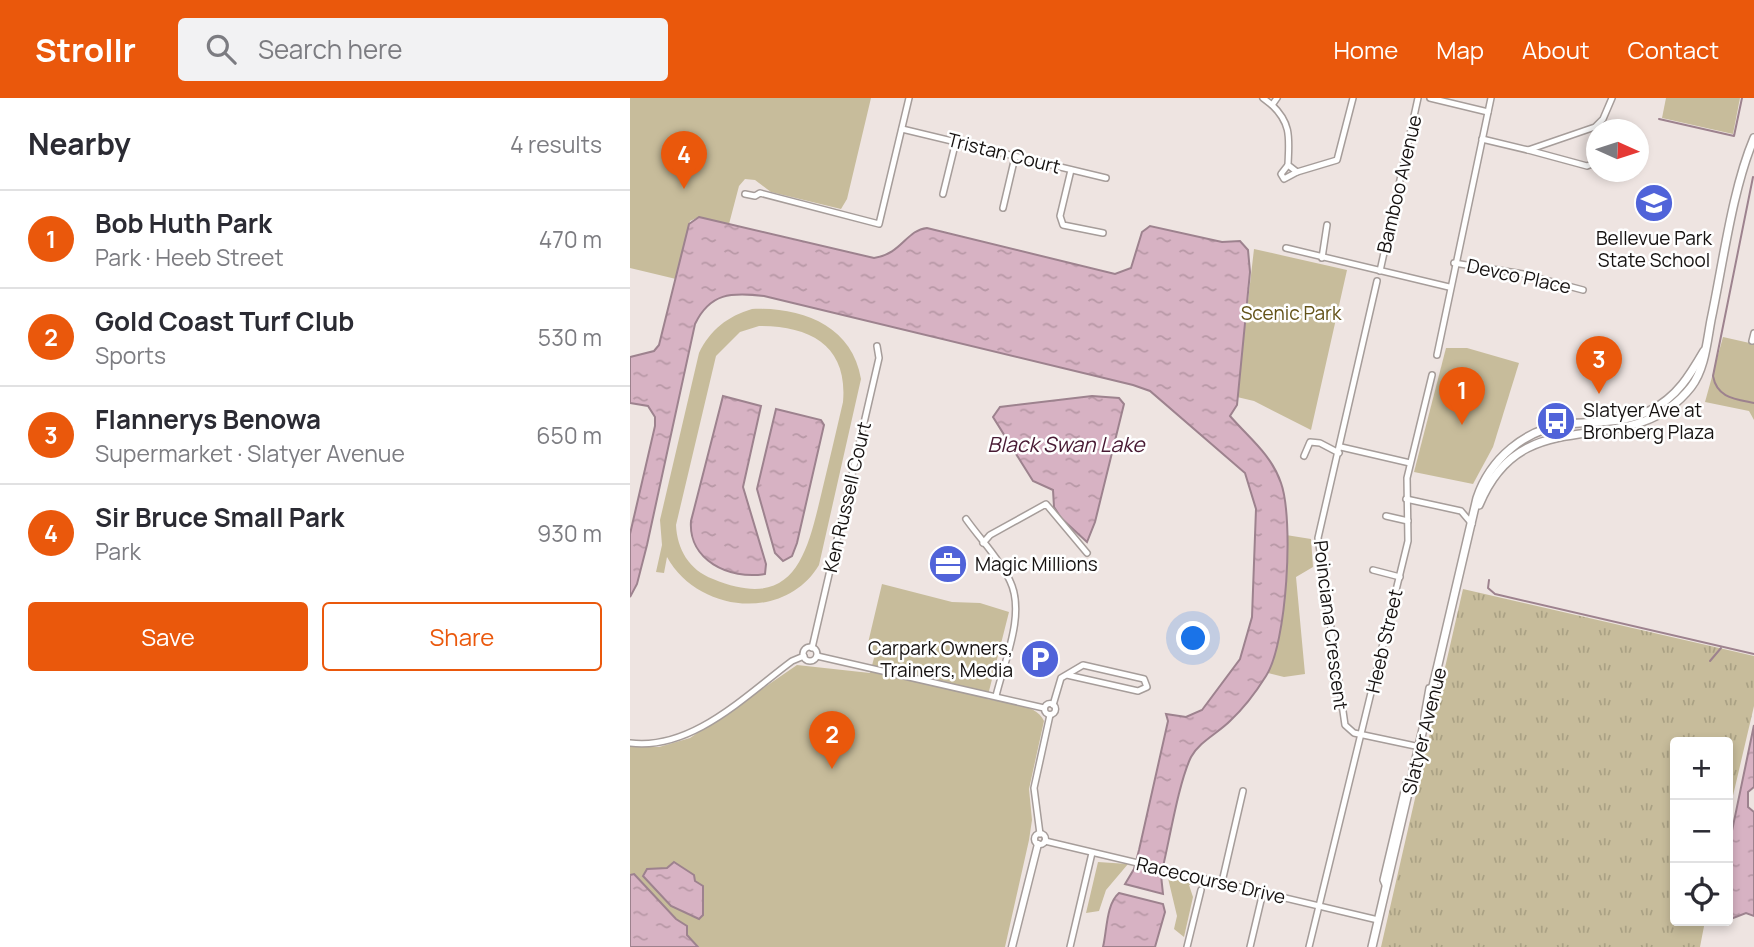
<!DOCTYPE html>
<meta charset="utf-8">
<style>
:root{--surface:#fff;--page:#f2f2f3;--text:#2b2b33;--muted:#7c7c81;--line:#e1e1e2;--accent:#ea580c}
body{margin:0;font-family:Manrope,sans-serif;background:var(--page);color:var(--text)}
.controls{position:absolute;right:21px;bottom:21px;display:grid;overflow:hidden;border-radius:7px;box-shadow:0 4px 10px #0003}
.controls button{width:63px;height:63px;display:grid;place-items:center;padding:0;border:0;border-bottom:2px solid var(--line);background:var(--surface);color:var(--text);font:35px sans-serif}
.compass{position:absolute;left:956px;top:21px;width:63px;height:63px;border-radius:50%;background:var(--surface);box-shadow:0 4px 10px #0003;rotate:93deg}
.you{position:absolute;left:564px;top:541px;width:24px;height:24px;margin:-18px;border:5px solid #fff;border-radius:50%;background:#1a73e8;box-shadow:0 0 0 10px #1a73e833}
.badge{display:grid;place-items:center;width:46px;height:46px;border-radius:50%;background:var(--accent);color:#fff;font-size:23px;font-weight:700}
.pin{position:absolute;translate:-50% -58px;filter:drop-shadow(0 2px 4px #0008)}
.pin::after{content:'';position:absolute;top:37px;width:24px;height:21px;background:inherit;clip-path:polygon(0 0,100% 0,50% 100%)}
.list{margin:0;padding:0;list-style:none}
h2{display:flex;justify-content:space-between;align-items:center;height:91px;margin:0;padding:0 28px;font-size:30px}
h2 small{font-size:23px;font-weight:400;color:var(--muted)}
.list li{display:grid;grid-template-columns:46px 1fr auto;gap:21px;align-items:center;box-sizing:border-box;height:98px;padding:0 28px;border-top:2px solid var(--line)}
.list b{display:block;font-size:26px;white-space:nowrap}
.list p{margin:0;font-size:23px;white-space:nowrap;color:var(--muted)}
.list em{font-size:23px;font-style:normal;color:var(--muted)}
.actions{display:flex;gap:14px;padding:21px 28px}
.actions a{flex:1;padding:16px 0;border:2px solid var(--accent);border-radius:7px;text-align:center;font-size:24px;color:var(--accent)}
.actions .main{background:var(--accent);color:#fff}
.icon{flex:none;width:38px;height:38px;fill:none;stroke:currentColor;stroke-width:2;stroke-linecap:round;stroke-linejoin:round}
.map{position:relative;flex:none;width:1124px;height:849px;overflow:hidden}
header{display:flex;align-items:center;gap:42px;box-sizing:border-box;height:98px;padding:0 35px;background:var(--accent);color:#fff}
header strong{font-size:33px}
nav{display:flex;gap:38px;margin-inline-start:auto;font-size:24px}
.search{width:490px;height:63px;background:var(--page);display:flex;align-items:center;gap:18px;box-sizing:border-box;padding:0 24px;border-radius:7px;color:var(--muted);font-size:26px}
main{display:flex}
aside{flex:1;background:var(--surface)}
.map>svg:first-child{display:block}
.grass{fill:url(#grass-tufts)}
.park{fill:#c7bc9b;fill-rule:evenodd}
.water{fill:url(#water-ripples);stroke:#9d828e;stroke-width:2}
.lines{fill:none;stroke-linecap:round;stroke-linejoin:round}
.stream{stroke:#9d828e;stroke-width:2}
.minor-casing{stroke:#a69d9a;stroke-width:8}
.tertiary-casing{stroke:#a69d9a;stroke-width:9}
.secondary-casing{stroke:#a69d9a;stroke-width:10}
.minor{stroke:#fff;stroke-width:5}
.tertiary{stroke:#fff;stroke-width:6}
.secondary{stroke:#fff;stroke-width:7}
.labels{text-anchor:middle;stroke-width:5;stroke-linejoin:round;paint-order:stroke}
.street-label{font-size:19px;fill:#161211;stroke:#fff}
.poi-label{font-size:19px;fill:#161211;stroke:#fff;text-anchor:start}
.park-label{font-size:19px;fill:#645319;stroke:#fff}
.water-label{font-size:21px;font-style:italic;fill:#481a33;stroke:#fff}
</style>
<header>
<strong>Strollr</strong>
<div class="search"><svg class="icon" aria-label="search" viewBox="0 0 24 24"><circle cx="10" cy="10" r="6"/><path d="M15 15l6 6"/></svg>Search here</div>
<nav><a>Home</a><a>Map</a><a>About</a><a>Contact</a></nav>
</header>
<main>
<aside>
<h2>Nearby<small>4 results</small></h2>
<ul class="list">
<li><span class="badge">1</span><div><b>Bob Huth Park</b><p>Park · Heeb Street</p></div><em>470 m</em></li>
<li><span class="badge">2</span><div><b>Gold Coast Turf Club</b><p>Sports</p></div><em>530 m</em></li>
<li><span class="badge">3</span><div><b>Flannerys Benowa</b><p>Supermarket · Slatyer Avenue</p></div><em>650 m</em></li>
<li><span class="badge">4</span><div><b>Sir Bruce Small Park</b><p>Park</p></div><em>930 m</em></li>
</ul>
<div class="actions"><a class="main">Save</a><a>Share</a></div>
</aside>
<div class="map">
<svg width="1124" height="849" viewBox="0 0 1124 849">
<defs>
<pattern id="grass-tufts" width="24" height="20" patternUnits="userSpaceOnUse" patternTransform="scale(1.75)"><rect width="24" height="20" fill="#c7bc9b"/><path d="M3 7l-1-3M5 7V3M7 7l1-3M15 17l-1-3M17 17v-4M19 17l1-3" fill="none" stroke="#aaa184"/></pattern>
<pattern id="water-ripples" width="26" height="14" patternUnits="userSpaceOnUse" patternTransform="scale(1.75)"><rect width="26" height="14" fill="#d7b2c3"/><path d="M2 4q2-2 4 0t4 0M15 11q2-2 4 0t4 0" fill="none" stroke="#b898a6"/></pattern>
</defs>
<rect width="100%" height="100%" fill="#eee4e1"/>
<path class="grass" d="M833,491L1124,558V608L1098,719V644H1045V823H1075L1070,849H751Z"/>
<g class="park">
<path d="M0,0H241L217,101L211,111L141,94L125,82L115,81L109,88L99,126L69,119L60,123L46,181L0,170Z"/>
<path d="M1036,0H1110L1103,36L1032,20Z"/>
<path d="M624,151L717,172L681,332L624,303L607,299Z"/>
<path d="M122,211C171,209 222,227 231,281L189,467C155,524 68,515 37,459L34,475L26,474L32,447L30,422L69,255C80,232 98,218 122,211ZM129,228C181,228 218,248 213,304C206,334 199,364 192,393C177,456 165,515 83,481C59,472 47,451 46,427L86,258L110,234Z"/>
<path d="M1093,239L1124,246V322L1119,313L1075,304Z"/>
<path d="M816,250H837L889,265L863,349L843,386L784,374Z"/>
<path d="M656,437L681,441L683,469L666,479L675,576L654,579L638,575C657,531 655,484 656,437Z"/>
<path d="M252,486L322,504L350,505L379,514L357,601C374,605 406,605 414,623L399,691L402,722L399,742L375,849H0V648L29,649L60,640L167,567L240,575L244,560L238,545Z"/>
<path d="M468,764L498,766L476,792L469,813L456,815Z"/>
<path d="M537,776L566,787H559L563,799L554,839L544,831L547,818Z"/>
</g>
<g class="water">
<path d="M69,119L244,160C272,156 276,132 297,130L485,176L501,170L512,134L520,128L592,144L610,143L618,152L620,174L607,307L600,318C619,340 641,356 651,385C664,421 657,546 636,578C626,594 614,610 600,623C588,635 569,644 561,659C548,686 539,746 531,777L533,796L495,786L504,771L509,752L538,623L536,616L556,619L572,612L610,561L622,519L626,411L615,375L520,293L503,287L134,198C101,194 80,195 65,226L17,447L7,486L0,499V436L25,328V319L18,308L0,305V259L24,253L29,247L59,126Z"/>
<path d="M93,298L131,308L113,389L136,466L135,476C99,482 58,462 61,423Z"/>
<path d="M462,298L489,300L494,306L465,424L457,444L431,420L424,409L423,392L403,383L363,319L370,309Z"/>
<path d="M146,311L191,322L194,327L167,445L162,458L153,463L145,455L127,391Z"/>
<path d="M1124,627V689L1118,694V709L1124,714V818L1116,815L1098,822V752Z"/>
<path d="M44,764L64,777L65,783L73,788V817L69,821L41,808L13,778L17,771L37,770Z"/>
<path d="M4,776L46,821L57,828V837L68,849H0V777Z"/>
<path d="M489,795L533,806L535,814L525,849H473C477,833 476,806 489,795Z"/>
</g>
<g class="lines">
<g class="stream">
<path d="M1029,21L1104,38L1112,0"/>
<path d="M1123,79L1083,278C1087,300 1105,301 1124,305"/>
<path d="M859,482L858,490L865,496L1124,556"/>
<path d="M1080,563L1091,550"/>
</g>
<g class="minor-casing">
<g id="minor">
<path d="M633,0L642,7L647,0"/>
<path d="M800,0L858,14"/>
<path d="M642,7C662,26 659,41 658,67L667,74L707,62L723,0"/>
<path d="M272,31L476,80"/>
<path d="M852,41L898,52L965,29L973,21L982,0"/>
<path d="M898,52L957,68L962,66L967,55"/>
<path d="M658,67L651,76L654,81L667,74"/>
<path d="M441,72L430,118L433,127L473,135"/>
<path d="M115,96L125,98L130,95L249,126L279,0"/>
<path d="M313,96L326,43"/>
<path d="M373,110L385,59"/>
<path d="M656,150L819,189"/>
<path d="M692,160L697,127"/>
<path d="M824,165L893,176L953,192"/>
<path d="M750,173L788,0"/>
<path d="M747,183L688,440L715,627L724,635L790,649"/>
<path d="M1122,243L1124,235"/>
<path d="M807,257L861,0"/>
<path d="M711,349L780,365"/>
<path d="M674,358L680,344L690,345L709,355"/>
<path d="M776,401L831,413L842,426"/>
<path d="M756,418L778,423"/>
<path d="M336,421C350,441 370,461 380,483C396,516 374,564 366,598"/>
<path d="M353,445L360,437L416,406L457,455"/>
<path d="M743,472L770,479"/>
<circle cx="180" cy="556" r="7"/>
<path d="M182,550L249,260L247,248"/>
<path d="M187,558L414,610"/>
<circle cx="420" cy="611" r="5.5"/>
<path d="M423,607L431,580L453,567L514,581L517,589L508,593L437,577"/>
<path d="M794,618L799,590"/>
<path d="M0,645C62,653 116,597 162,563L174,558"/>
<circle cx="410" cy="741" r="5.5"/>
<path d="M410,736L404,690L420,617"/>
<path d="M415,743L748,822"/>
<path d="M592,784L613,693"/>
<path d="M756,789L753,782L776,685L782,682"/>
<path d="M440,849L462,755"/>
<path d="M557,849L571,792"/>
<path d="M620,849L633,794"/>
<path d="M679,849L778,443L777,380L802,277"/>
</g>
</g>
<g class="tertiary-casing">
<path id="tertiary" d="M382,849L408,746"/>
</g>
<g class="secondary-casing">
<g id="secondary">
<path d="M849,407C895,295 998,369 1061,289C1075,271 1077,243 1081,222C1093,166 1102,92 1124,40"/>
<path d="M742,849L847,400C860,361 895,331 937,326C966,323 995,326 1021,312C1047,299 1060,277 1074,253"/>
</g>
</g>
<use href="#minor" class="minor"/>
<use href="#tertiary" class="tertiary"/>
<use href="#secondary" class="secondary"/>
</g>
<defs>
<g id="school-disc" transform="scale(2.0125)"><circle r="9.5" fill="#5063d9" stroke="#fff"/><path d="M0-5L7-2L0 1L-7-2ZM-4 1L0 2.5L4 1V4Q0 6-4 4Z" fill="#fff"/></g>
<g id="bus-disc" transform="scale(2.0125)"><circle r="9.5" fill="#5063d9" stroke="#fff"/><path d="M-5-6H5V4H4V6H2V4H-2V6H-4V4H-5ZM-3.5-4V0h7V-4ZM-3.5 1.2v1.5H-2V1.2ZM2 1.2v1.5H3.5V1.2Z" fill="#fff"/></g>
<g id="office-disc" transform="scale(2.0125)"><circle r="9.5" fill="#5063d9" stroke="#fff"/><path d="M-6-3h4V-5.5h4V-3h4V5H-6ZM-1-4.5V-3h2v-1.5ZM-6 0V1H6V0Z" fill="#fff"/></g>
<g id="parking-disc" transform="scale(2.0125)"><circle r="9.5" fill="#5063d9" stroke="#fff"/><path d="M-3.5-5.5H1a3.5 3.5 0 0 1 0 7H-1V5.5H-3.5ZM-1-3.4V-.6H.8a1.4 1.4 0 0 0 0-2.8Z" fill="#fff"/></g>
</defs>
<g fill-rule="evenodd">
<use href="#school-disc" x="1024" y="105"/>
<use href="#bus-disc" x="926" y="323"/>
<use href="#office-disc" x="318" y="466"/>
<use href="#parking-disc" x="410" y="561"/>
</g>
<g class="labels">
<g class="street-label">
<text transform="translate(374 55) rotate(14)" y="7">Tristan Court</text>
<text transform="translate(769 86) rotate(-77)" y="7">Bamboo Avenue</text>
<text transform="translate(889 178) rotate(12)" y="7">Devco Place</text>
<text transform="translate(217 399) rotate(-77)" y="7">Ken Russell Court</text>
<text transform="translate(701 527) rotate(83)" y="7">Poinciana Crescent</text>
<text transform="translate(754 543) rotate(-77)" y="7">Heeb Street</text>
<text transform="translate(794 633) rotate(-76)" y="7">Slatyer Avenue</text>
<text transform="translate(581 782) rotate(13)" y="7">Racecourse Drive</text>
</g>
<g class="poi-label">
<text x="1024" y="147" text-anchor="middle">Bellevue Park<tspan x="1024" dy="22">State School</tspan></text>
<text x="953" y="319">Slatyer Ave at<tspan x="953" dy="22">Bronberg Plaza</tspan></text>
<text x="345" y="473">Magic Millions</text>
<text x="383" y="557" text-anchor="end">Carpark Owners,<tspan x="383" dy="22">Trainers, Media</tspan></text>
</g>
<g class="park-label">
<text x="661" y="222">Scenic Park</text>
</g>
<g class="water-label">
<text x="436" y="354">Black Swan Lake</text>
</g>
</g>
</svg>
<div class="controls">
<button>+</button>
<button>−</button>
<button><svg class="icon" aria-label="locate" viewBox="0 0 24 24"><circle cx="12" cy="12" r="6"/><path d="M12 2v4M12 18v4M2 12h4M18 12h4"/></svg></button>
</div>
<svg class="compass" viewBox="-18 -18 36 36"><path d="M0-13l5 13h-10z" fill="#e53935"/><path d="M0 13l5-13h-10z" fill="#7c7c81"/></svg>
<div class="you"></div>
<div class="pin badge" style="left:832px;top:327px">1</div>
<div class="pin badge" style="left:202px;top:671px">2</div>
<div class="pin badge" style="left:969px;top:296px">3</div>
<div class="pin badge" style="left:54px;top:91px">4</div>
</div>
</main>
